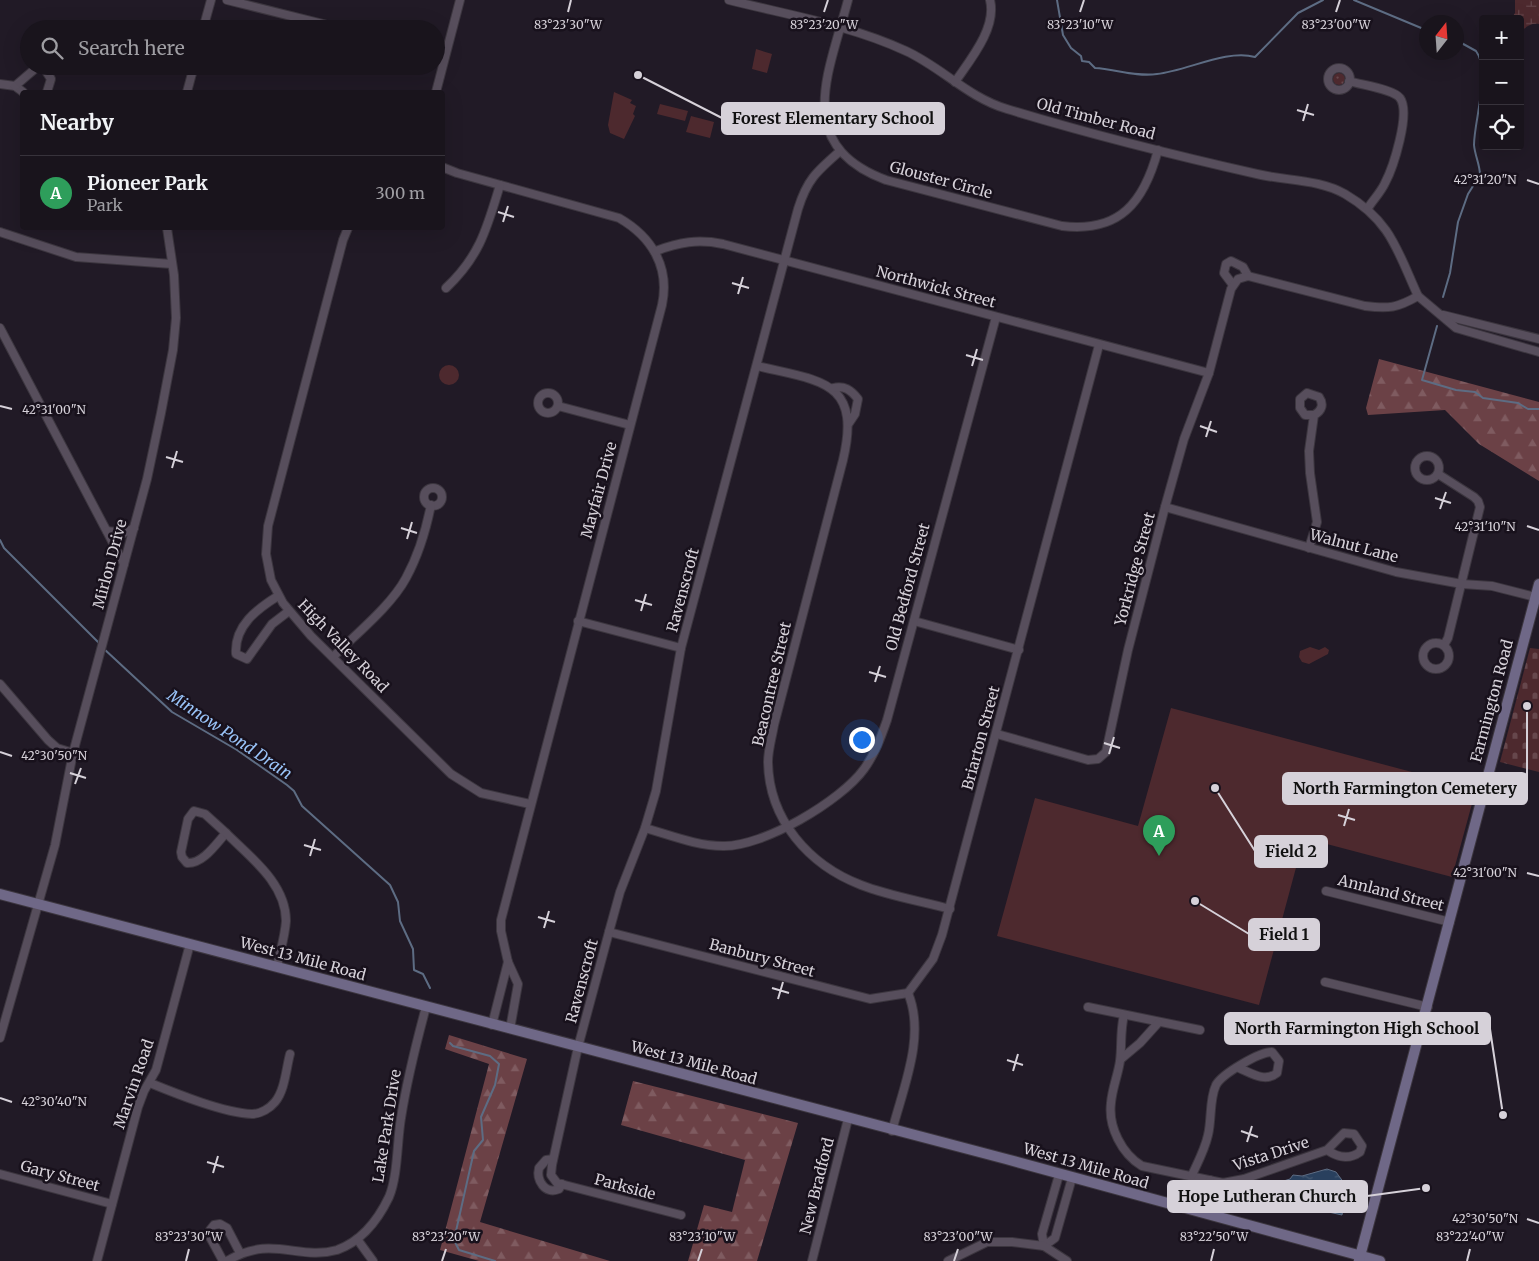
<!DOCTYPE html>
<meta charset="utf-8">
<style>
:root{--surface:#19141c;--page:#221d25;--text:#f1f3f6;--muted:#9f9ea3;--line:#37333b;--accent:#2563eb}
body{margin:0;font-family:Merriweather,serif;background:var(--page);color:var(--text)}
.controls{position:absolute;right:15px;top:15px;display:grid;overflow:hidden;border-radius:5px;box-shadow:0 5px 20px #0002}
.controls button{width:45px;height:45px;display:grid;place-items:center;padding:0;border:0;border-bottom:1px solid var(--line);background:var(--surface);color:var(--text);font:25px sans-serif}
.compass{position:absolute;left:1419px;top:15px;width:45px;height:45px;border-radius:50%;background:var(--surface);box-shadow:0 5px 20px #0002;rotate:17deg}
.you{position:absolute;left:861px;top:739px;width:18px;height:18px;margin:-12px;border:4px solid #fff;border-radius:50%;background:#1a73e8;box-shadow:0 0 0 8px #1a73e833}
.badge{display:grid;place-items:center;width:32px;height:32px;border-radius:50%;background:var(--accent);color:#fff;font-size:16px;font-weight:700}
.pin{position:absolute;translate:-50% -41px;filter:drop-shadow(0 1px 2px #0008)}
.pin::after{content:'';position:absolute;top:26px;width:18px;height:15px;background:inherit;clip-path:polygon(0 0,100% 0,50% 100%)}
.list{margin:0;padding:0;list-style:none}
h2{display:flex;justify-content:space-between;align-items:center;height:65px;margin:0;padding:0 20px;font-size:21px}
h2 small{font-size:16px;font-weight:400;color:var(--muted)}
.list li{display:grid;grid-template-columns:32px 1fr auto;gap:15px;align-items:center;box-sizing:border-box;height:75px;padding:0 20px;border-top:1px solid var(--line)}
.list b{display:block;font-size:19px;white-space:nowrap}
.list p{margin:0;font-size:16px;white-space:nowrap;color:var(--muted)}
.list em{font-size:16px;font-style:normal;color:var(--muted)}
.icon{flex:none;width:28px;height:28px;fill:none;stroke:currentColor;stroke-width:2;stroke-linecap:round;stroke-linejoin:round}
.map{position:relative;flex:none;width:1539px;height:1261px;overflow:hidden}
.search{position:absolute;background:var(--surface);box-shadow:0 5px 20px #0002;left:20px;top:20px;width:425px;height:55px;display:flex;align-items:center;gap:12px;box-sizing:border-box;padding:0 18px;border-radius:28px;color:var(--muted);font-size:19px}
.panel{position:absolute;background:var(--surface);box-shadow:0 5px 20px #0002;left:20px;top:90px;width:425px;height:140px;border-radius:5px}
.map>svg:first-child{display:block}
.grass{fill:url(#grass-dots)}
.forest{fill:url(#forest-firs)}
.wetland{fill:url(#wetland-marsh)}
.cemetery{fill:url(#cemetery-stones)}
.green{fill:#4d292e}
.water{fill:url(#water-ripples);stroke:#5d6c83}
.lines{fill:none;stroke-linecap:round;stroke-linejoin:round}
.stream{stroke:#5d6c83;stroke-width:2}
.street-casing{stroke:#3c363f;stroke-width:10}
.secondary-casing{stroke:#3c363f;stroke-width:12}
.street{stroke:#574e5c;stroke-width:8}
.secondary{stroke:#6f6887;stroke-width:10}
.ticks{fill:none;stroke:#d6d1d9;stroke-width:2}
.labels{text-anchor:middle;stroke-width:5;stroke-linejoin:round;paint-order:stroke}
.street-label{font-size:15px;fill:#d6d1d9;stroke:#18111c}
.water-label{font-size:16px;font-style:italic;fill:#9ac4f9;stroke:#18111c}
.ticks-label{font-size:12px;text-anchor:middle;fill:#d6d1d9;stroke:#18111c;stroke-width:5;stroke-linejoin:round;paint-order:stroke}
.leader{fill:none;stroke:#d6d1d9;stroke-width:2}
.callout-dot{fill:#d6d1d9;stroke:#18111c;stroke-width:2}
.callout{fill:#d6d1d9;stroke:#d6d1d9;stroke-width:2}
.callout-label{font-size:16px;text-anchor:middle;font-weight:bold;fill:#111}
</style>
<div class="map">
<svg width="1539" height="1261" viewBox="0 0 1539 1261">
<defs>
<pattern id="grass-dots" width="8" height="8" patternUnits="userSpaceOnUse" patternTransform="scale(1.25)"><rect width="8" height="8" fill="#4d292e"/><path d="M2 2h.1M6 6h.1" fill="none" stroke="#66474c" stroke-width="1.8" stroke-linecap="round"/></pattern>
<pattern id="forest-firs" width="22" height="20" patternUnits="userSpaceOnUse" patternTransform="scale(1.25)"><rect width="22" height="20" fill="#6b4146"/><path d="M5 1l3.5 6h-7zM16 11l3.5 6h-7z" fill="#7f5b60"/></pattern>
<pattern id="wetland-marsh" width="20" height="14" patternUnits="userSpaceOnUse" patternTransform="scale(1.25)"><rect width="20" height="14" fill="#4d292e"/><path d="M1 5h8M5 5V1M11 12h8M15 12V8" fill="none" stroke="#66474c"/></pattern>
<pattern id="cemetery-stones" width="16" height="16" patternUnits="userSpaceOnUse" patternTransform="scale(1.25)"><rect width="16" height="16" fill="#4d292e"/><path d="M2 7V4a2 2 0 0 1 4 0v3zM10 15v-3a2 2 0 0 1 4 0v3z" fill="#66474c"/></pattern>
<pattern id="water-ripples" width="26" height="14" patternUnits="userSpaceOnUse" patternTransform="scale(1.25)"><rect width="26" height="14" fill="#29405e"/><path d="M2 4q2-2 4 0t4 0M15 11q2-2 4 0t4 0" fill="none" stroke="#475b74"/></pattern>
</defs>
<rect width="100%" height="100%" fill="#211a26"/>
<circle class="grass" cx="1339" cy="79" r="6"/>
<g class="forest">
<path d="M1379,359L1539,402V481L1479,444L1445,410L1368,415L1366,408Z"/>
<path d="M449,1035L527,1059L480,1222L610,1261H479L440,1250L489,1064L445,1049Z"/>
<path d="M633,1081L798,1123L757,1261H688L704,1205L732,1212L745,1160L621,1125Z"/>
</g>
<path class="wetland" d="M1515,0H1539V24C1530,23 1525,27 1520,34V19H1511L1515,13Z"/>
<path class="cemetery" d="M1530,648L1539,649V772L1500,762Z"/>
<g class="green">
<path d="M756,49L772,54L767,73L752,69Z"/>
<path d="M614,92L632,100L630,103L636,106L633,114L635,116L624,139L610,133L608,125Z"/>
<path d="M660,104L688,111L685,121L657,114Z"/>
<path d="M691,116L714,122L710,138L686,132Z"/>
<circle cx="449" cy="375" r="10"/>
<path d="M1310,647L1319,650L1325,647L1329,650L1328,654L1309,664L1302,662L1299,657L1300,651Z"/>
<path d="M1171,708L1476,789L1452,877L1304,838L1259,1005L997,936L1035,798L1138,826Z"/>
</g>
<path class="water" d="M1327,1169L1336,1172L1347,1187L1342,1215L1252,1195L1255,1190L1290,1179L1293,1175L1302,1176Z"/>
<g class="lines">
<g class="stream">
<path d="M1057,0L1063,35L1071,48L1081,56L1082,61L1089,62L1095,68C1115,69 1135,77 1157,74C1187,71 1226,49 1255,57L1298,13L1323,0"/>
<path d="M1354,0L1426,30"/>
<path d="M1443,297L1450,273L1458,222L1468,194L1480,175C1480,165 1475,156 1474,145C1474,121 1491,71 1476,51L1456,40"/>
<path d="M1437,326L1422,380L1456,390L1475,392L1483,398L1518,403L1528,409H1539"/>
<path d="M0,540L4,548L100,644"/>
<path d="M103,648L172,712L237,750L287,785L294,791L302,806L390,885L398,902L400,921L413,949L414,970L423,974L430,988"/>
<path d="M450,1043L453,1046L490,1056L499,1064L495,1085L481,1117L483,1140L474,1151L454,1240L459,1250L495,1261"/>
</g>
<g class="street-casing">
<g id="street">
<path d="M227,0L343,29"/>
<path d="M729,0C788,15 850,25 906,51C941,67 969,98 1007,109C1089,134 1173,155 1257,174C1286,181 1319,179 1345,194C1391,221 1397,250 1418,296"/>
<path d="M848,0C829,73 792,145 886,180L1062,226C1120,233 1144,202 1158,150"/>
<path d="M203,29L211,0"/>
<circle cx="1339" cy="79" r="11"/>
<path d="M1349,81C1361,85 1393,89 1400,98C1411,113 1393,168 1385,183C1381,192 1373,200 1368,208"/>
<path d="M955,82C970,60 997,28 990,0"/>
<path d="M0,84L15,86L23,92"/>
<path d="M15,86L36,68H44L51,79L47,92"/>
<path d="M187,92L194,66"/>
<path d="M436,92L460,0"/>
<path d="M442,167L457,173L619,218C652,237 670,267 662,305L501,920V931L508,962L518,984L510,1029"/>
<path d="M348,228L343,240L268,526L266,554L271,580L283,603L311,636L451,774L481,793L530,804"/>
<path d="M0,232L76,257L172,264"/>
<path d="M656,251C679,242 698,239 723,244L1209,373"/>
<path d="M1233,285L1224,273L1226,264L1231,261L1243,267L1248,276"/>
<path d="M446,288C480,256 487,228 500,185"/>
<path d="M1443,315L1539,339"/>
<path d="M0,328L124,564"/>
<path d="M757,366C820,381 862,380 843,460L774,725C772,737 768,750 768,762C769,820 809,865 861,885C889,896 921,901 950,909"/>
<path d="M833,388C844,385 851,390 858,399L855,414L849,423"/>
<circle cx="548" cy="403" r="10"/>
<path d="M558,406L630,425"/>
<circle cx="1427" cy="468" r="12"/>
<path d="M1438,474L1474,497L1478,501L1480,507L1448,638L1444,645"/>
<circle cx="433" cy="497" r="9"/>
<path d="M1165,507L1396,572L1462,584L1492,586L1539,598"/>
<path d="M107,531L124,533L134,528"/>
<path d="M1309,548L1317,522L1310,473L1309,451L1314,415C1322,411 1324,404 1319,397L1307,393L1300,399V408L1305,415H1314"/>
<path d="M278,596C257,609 234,626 236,654L247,659L272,624L289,611"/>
<path d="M578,621L681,648"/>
<path d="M914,621L1019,650"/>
<circle cx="1436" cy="656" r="13"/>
<path d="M333,657C356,634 391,606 406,578C418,556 426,530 431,505"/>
<path d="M0,684L48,740L57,748L73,753"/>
<path d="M997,734L1088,760L1098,759L1106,752L1128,650L1165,507L1184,439L1209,373L1231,289L1238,279L1248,276L1365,306C1389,309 1397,308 1418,296L1456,328L1539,352"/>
<path d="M194,811L205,814L226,833C216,844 203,864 187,863L182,857L181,852L188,819Z"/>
<path d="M645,828C670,835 697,846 723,846C763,847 841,801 864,769C875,754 881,737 887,720L996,317"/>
<path d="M226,833C250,857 286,883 286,921C285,936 280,952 277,967"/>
<path d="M1326,891L1450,922"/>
<path d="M609,932L870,999L908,993"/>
<path d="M1325,982L1428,1007"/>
<path d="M908,993L933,959L942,935L1099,345"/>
<path d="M1088,1007L1200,1030"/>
<path d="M1124,1015C1120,1031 1122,1046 1120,1061C1118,1075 1112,1089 1111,1103C1108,1127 1122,1154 1142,1166L1223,1183L1244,1179L1327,1150L1344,1133L1354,1134L1362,1146L1360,1152C1349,1160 1337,1157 1327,1150"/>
<path d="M492,1025L508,962"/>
<path d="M0,1038L55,845L73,753L147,479L161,413L173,350L176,318L174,275L167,228"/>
<path d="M1121,1059L1140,1043L1158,1023"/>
<path d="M150,1083C177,1094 224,1113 252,1114C261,1114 270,1108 275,1102C285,1090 286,1069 290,1054"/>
<path d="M892,1131C903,1088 926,1036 908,993"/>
<path d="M553,1159L546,1160L539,1168C536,1180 545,1195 559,1189L562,1184"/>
<path d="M0,1174L112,1204"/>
<path d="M1059,1175L1042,1234L1044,1246L1055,1238L1072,1178"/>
<path d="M1192,1175C1198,1162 1205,1149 1208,1135C1212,1119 1209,1100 1216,1085C1222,1074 1259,1052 1272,1052L1279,1061L1277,1073C1265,1083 1251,1073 1239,1068"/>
<path d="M1201,1213L1210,1180"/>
<path d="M681,1215L557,1183L551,1175L552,1165L578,1047L609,932L620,892L645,828L656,791L681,648L798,209C807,180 816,172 839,152"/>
<path d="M1214,1216L1223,1183"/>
<path d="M357,1239L373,1261"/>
<path d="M97,1261L138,1107L144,1091L156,1070L190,944"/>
<path d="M223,1261L210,1237V1230L214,1225L220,1224L227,1228L240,1253"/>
<path d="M227,1261C272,1234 298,1261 337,1250C362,1241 378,1220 389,1197C398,1176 397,1141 401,1118C407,1080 416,1044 426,1007"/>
<path d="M812,1261L848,1119"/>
<path d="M948,1261L987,1242H1012L1044,1246L1067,1261"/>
</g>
</g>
<g class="secondary-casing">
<g id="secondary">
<path d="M0,894L1006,1159L1380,1261"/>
<path d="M1359,1260L1539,584"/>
</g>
</g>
<use href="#street" class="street"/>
<use href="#secondary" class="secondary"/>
</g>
<path class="ticks" d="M568,12L571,0M824,12L828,0M1080,12L1084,0M1336,12L1340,0M1297,110L1314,115M1303,121L1308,104M1527,180L1539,184M498,212L514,217M503,222L508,206M732,283L749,288M738,294L743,277M966,355L983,360M972,366L977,349M0,406L12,409M1200,426L1217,432M1206,437L1211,421M166,457L183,462M172,468L177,451M1435,498L1451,503M1440,509L1446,492M1527,526L1539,530M401,528L417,533M407,539L412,522M635,600L652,605M641,611L646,594M869,672L886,677M875,682L880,666M1104,743L1120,748M0,752L12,756M1109,754L1114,737M70,773L86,778M75,784L81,768M1338,815L1355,820M1344,826L1349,809M304,845L321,850M310,856L315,839M1527,873L1539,876M538,917L555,922M544,928L549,911M772,988L789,993M778,999L783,982M1007,1060L1023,1065M1013,1071L1018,1054M0,1098L12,1102M1241,1131L1258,1137M1247,1142L1252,1126M207,1162L224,1167M213,1173L218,1156M1527,1219L1539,1223M186,1261L189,1249M442,1261L446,1249M698,1261L702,1249M954,1261L958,1249M1211,1261L1214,1249M1467,1261L1470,1249"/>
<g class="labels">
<g class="street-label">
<text transform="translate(1096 119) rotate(15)" y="5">Old Timber Road</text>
<text transform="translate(941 180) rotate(15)" y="5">Glouster Circle</text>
<text transform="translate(936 287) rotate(15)" y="5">Northwick Street</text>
<text transform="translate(599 490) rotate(-75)" y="5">Mayfair Drive</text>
<text transform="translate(1354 546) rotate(15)" y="5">Walnut Lane</text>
<text transform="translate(110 564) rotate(-75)" y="5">Mirlon Drive</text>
<text transform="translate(1135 569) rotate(-75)" y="5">Yorkridge Street</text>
<text transform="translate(908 587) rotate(-75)" y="5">Old Bedford Street</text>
<text transform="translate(683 590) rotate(-75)" y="5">Ravenscroft</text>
<text transform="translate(343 646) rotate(46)" y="5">High Valley Road</text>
<text transform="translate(772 684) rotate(-77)" y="5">Beacontree Street</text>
<text transform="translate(1492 701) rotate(-75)" y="5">Farmington Road</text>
<text transform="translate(981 738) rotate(-75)" y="5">Briarton Street</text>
<text transform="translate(1391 893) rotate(14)" y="5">Annland Street</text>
<text transform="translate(762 958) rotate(15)" y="5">Banbury Street</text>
<text transform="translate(303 959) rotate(15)" y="5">West 13 Mile Road</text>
<text transform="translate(582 981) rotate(-75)" y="5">Ravenscroft</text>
<text transform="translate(694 1063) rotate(15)" y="5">West 13 Mile Road</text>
<text transform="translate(134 1084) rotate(-71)" y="5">Marvin Road</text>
<text transform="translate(387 1126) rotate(-81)" y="5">Lake Park Drive</text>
<text transform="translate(1271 1154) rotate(-18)" y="5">Vista Drive</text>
<text transform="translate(1086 1166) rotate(16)" y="5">West 13 Mile Road</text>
<text transform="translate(60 1176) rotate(15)" y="5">Gary Street</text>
<text transform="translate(817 1186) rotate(-76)" y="5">New Bradford</text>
<text transform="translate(625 1187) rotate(15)" y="5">Parkside</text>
</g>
<g class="water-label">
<text transform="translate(230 734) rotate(34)" y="6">Minnow Pond Drain</text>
</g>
</g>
<g class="ticks-label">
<text x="568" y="29">83°23'30"W</text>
<text x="824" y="29">83°23'20"W</text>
<text x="1080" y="29">83°23'10"W</text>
<text x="1336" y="29">83°23'00"W</text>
<text x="1485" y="184">42°31'20"N</text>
<text x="54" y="414">42°31'00"N</text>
<text x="1485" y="531">42°31'10"N</text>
<text x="54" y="760">42°30'50"N</text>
<text x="1485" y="877">42°31'00"N</text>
<text x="54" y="1106">42°30'40"N</text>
<text x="1485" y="1223">42°30'50"N</text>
<text x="189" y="1241">83°23'30"W</text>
<text x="446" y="1241">83°23'20"W</text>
<text x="702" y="1241">83°23'10"W</text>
<text x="958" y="1241">83°23'00"W</text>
<text x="1214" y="1241">83°22'50"W</text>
<text x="1470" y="1241">83°22'40"W</text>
</g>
<path class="leader" d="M638 75L722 118M1527 706L1527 789M1215 788L1255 851M1195 901L1249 934M1503 1115L1490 1029M1426 1188L1367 1196"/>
<g class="callout-dot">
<circle cx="638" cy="75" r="5"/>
<circle cx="1527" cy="706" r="5"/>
<circle cx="1215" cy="788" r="5"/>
<circle cx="1195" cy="901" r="5"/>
<circle cx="1503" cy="1115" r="5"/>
<circle cx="1426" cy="1188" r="5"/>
</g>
<g class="callout">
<rect x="722" y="103" width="222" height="31" rx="5"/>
<rect x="1283" y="773" width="244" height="31" rx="5"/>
<rect x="1255" y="836" width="72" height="31" rx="5"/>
<rect x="1249" y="919" width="70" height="31" rx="5"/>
<rect x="1225" y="1013" width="265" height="31" rx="5"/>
<rect x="1168" y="1181" width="199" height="31" rx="5"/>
</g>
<g class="callout-label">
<text x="833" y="124">Forest Elementary School</text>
<text x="1405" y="794">North Farmington Cemetery</text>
<text x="1291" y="857">Field 2</text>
<text x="1284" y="940">Field 1</text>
<text x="1357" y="1034">North Farmington High School</text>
<text x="1267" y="1202">Hope Lutheran Church</text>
</g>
</svg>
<div class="controls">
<button>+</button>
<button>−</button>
<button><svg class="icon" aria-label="locate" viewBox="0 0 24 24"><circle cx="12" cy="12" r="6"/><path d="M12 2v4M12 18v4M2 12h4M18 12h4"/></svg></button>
</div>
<svg class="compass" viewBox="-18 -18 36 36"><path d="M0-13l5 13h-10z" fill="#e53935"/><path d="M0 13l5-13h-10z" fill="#9f9ea3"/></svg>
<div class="you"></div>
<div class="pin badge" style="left:1159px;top:856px;background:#2e9e5b">A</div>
<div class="search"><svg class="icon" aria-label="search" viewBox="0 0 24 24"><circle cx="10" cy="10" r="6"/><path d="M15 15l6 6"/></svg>Search here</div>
<section class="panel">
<h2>Nearby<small></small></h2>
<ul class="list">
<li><span class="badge" style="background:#2e9e5b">A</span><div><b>Pioneer Park</b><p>Park</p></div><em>300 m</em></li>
</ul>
</section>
</div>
